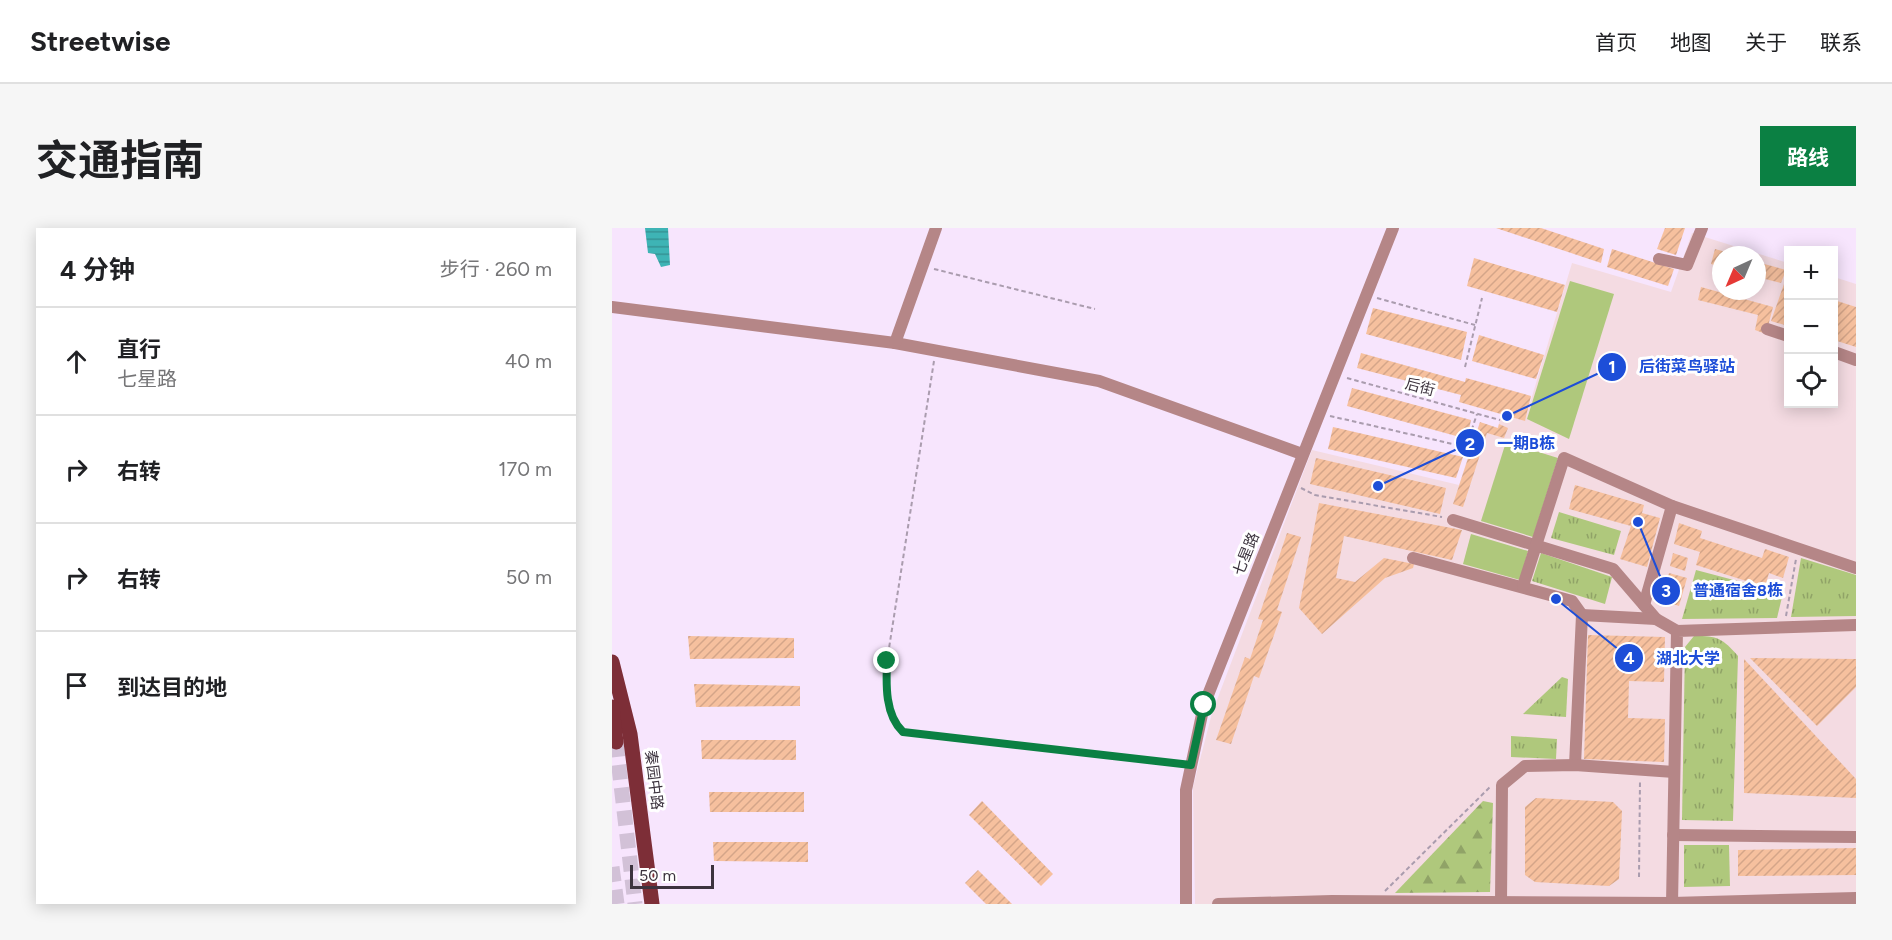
<!DOCTYPE html>
<html lang="zh">
<meta charset="utf-8">
<style>
:root{--surface:#fff;--page:#f6f6f6;--text:#202124;--muted:#757577;--line:#e0e0e0;--accent:#0b8043}
body{margin:0;font-family:Figtree,"Noto Sans SC",sans-serif;background:var(--page);color:var(--text)}
.controls{position:absolute;right:18px;top:18px;display:grid;overflow:hidden;border-radius:0px;box-shadow:0 3px 15px #0003}
.controls button{width:54px;height:54px;display:grid;place-items:center;padding:0;border:0;border-bottom:2px solid var(--line);background:var(--surface);color:var(--text);font:30px sans-serif}
.compass{position:absolute;left:1100px;top:18px;width:54px;height:54px;border-radius:50%;background:var(--surface);box-shadow:0 3px 15px #0003;rotate:224deg}
.scale{position:absolute;left:18px;bottom:15px;width:84px;box-sizing:border-box;padding-left:6px;border:3px solid #3c333e;border-top:0;font-size:16px;line-height:21px;white-space:nowrap;color:#3c333e;-webkit-text-stroke:4px #fff;paint-order:stroke}
.stop{position:absolute;width:18px;height:18px;margin:-14px;border:4px solid #0b8043;border-radius:50%;background:#fff}
.stop.end{background:#0b8043;border-color:#fff;box-shadow:0 2px 6px #0008}
.list{margin:0;padding:0;list-style:none}
h2{display:flex;justify-content:space-between;align-items:center;height:78px;margin:0;padding:0 24px;font-size:26px}
h2 small{font-size:20px;font-weight:400;color:var(--muted)}
.list li{display:grid;grid-template-columns:39px 1fr auto;gap:18px;align-items:center;box-sizing:border-box;height:108px;padding:0 24px;border-top:2px solid var(--line)}
.list b{display:block;font-size:22px;white-space:nowrap}
.list p{margin:0;font-size:20px;white-space:nowrap;color:var(--muted)}
.list em{font-size:20px;font-style:normal;color:var(--muted)}
.icon{flex:none;width:33px;height:33px;fill:none;stroke:currentColor;stroke-width:2;stroke-linecap:round;stroke-linejoin:round}
.map{position:relative;flex:none;width:1244px;height:676px;overflow:hidden;border-radius:0px}
header{display:flex;align-items:center;gap:36px;box-sizing:border-box;height:84px;padding:0 30px;background:var(--surface);border-bottom:2px solid var(--line)}
header strong{font-size:28px}
nav{display:flex;gap:33px;margin-inline-start:auto;font-size:21px}
.intro{display:flex;align-items:center;justify-content:space-between;box-sizing:border-box;height:144px;padding:0 36px}
h1{margin:0;font-size:42px}
.button{padding:15px 27px;border-radius:0px;background:var(--accent);color:#fff;font-size:21px;font-weight:700}
main{display:flex;gap:36px;padding:0 36px}
aside{flex:1;background:var(--surface);border-radius:0px;box-shadow:0 3px 15px #0003}
.map>svg:first-child{display:block}
.education{fill:#f4dbe2;fill-rule:evenodd}
.grass{fill:url(#grass-tufts)}
.forest{fill:url(#forest-firs)}
.pitch{fill:#afc87c}
.water{fill:url(#water-rules)}
.building{fill:url(#building-hatch)}
.lines{fill:none;stroke-linecap:round;stroke-linejoin:round}
.major-tunnel{stroke:#d2c1d7;stroke-width:15;stroke-dasharray:15 8;stroke-linecap:butt}
.path{stroke:#aa9cae;stroke-width:2;stroke-dasharray:4.5 3;stroke-linecap:butt}
.minor{stroke:#b58687;stroke-width:12}
.major{stroke:#7d2e37;stroke-width:15}
.route{stroke:#0b8043;stroke-width:8}
.labels{text-anchor:middle;stroke-width:6;stroke-linejoin:round;paint-order:stroke}
.street-label{font-size:15px;fill:#3c333e;stroke:#fff}
.leader{fill:none;stroke:#1d4ed8;stroke-width:2}
.callout-dot{fill:#1d4ed8;stroke:#fff;stroke-width:2}
.mark-label{font-size:18px;text-anchor:middle;font-weight:bold;fill:#fff}
.callout-label{font-size:16px;text-anchor:middle;font-weight:bold;fill:#1d4ed8;stroke:#fff;stroke-width:6;stroke-linejoin:round;paint-order:stroke}
</style>
<header>
<strong>Streetwise</strong>
<nav><a>首页</a><a>地图</a><a>关于</a><a>联系</a></nav>
</header>
<div class="intro"><h1>交通指南</h1><a class="button">路线</a></div>
<main>
<aside>
<h2>4 分钟<small>步行 · 260 m</small></h2>
<ul class="list">
<li><svg class="icon" aria-label="ahead" viewBox="0 0 24 24"><path d="M12 20V5M6 11l6-6 6 6"/></svg><div><b>直行</b><p>七星路</p></div><em>40 m</em></li>
<li><svg class="icon" aria-label="right" viewBox="0 0 24 24"><path d="M7 20v-9h11M14 6l5 5-5 5"/></svg><div><b>右转</b></div><em>170 m</em></li>
<li><svg class="icon" aria-label="right" viewBox="0 0 24 24"><path d="M7 20v-9h11M14 6l5 5-5 5"/></svg><div><b>右转</b></div><em>50 m</em></li>
<li><svg class="icon" aria-label="arrive" viewBox="0 0 24 24"><path d="M6 21V4h12l-3 4 3 4H6"/></svg><div><b>到达目的地</b></div></li>
</ul>
</aside>
<div class="map">
<svg width="1244" height="676" viewBox="0 0 1244 676">
<defs>
<pattern id="grass-tufts" width="24" height="20" patternUnits="userSpaceOnUse" patternTransform="scale(1.5)"><rect width="24" height="20" fill="#afc87c"/><path d="M3 7l-1-3M5 7V3M7 7l1-3M15 17l-1-3M17 17v-4M19 17l1-3" fill="none" stroke="#90a367"/></pattern>
<pattern id="forest-firs" width="22" height="20" patternUnits="userSpaceOnUse" patternTransform="scale(1.5)"><rect width="22" height="20" fill="#afc87c"/><path d="M5 1l3.5 6h-7zM16 11l3.5 6h-7z" fill="#90a367"/></pattern>
<pattern id="water-rules" width="6" height="5" patternUnits="userSpaceOnUse" patternTransform="scale(1.5)"><rect width="6" height="5" fill="#3eb4b5"/><path d="M0 2.5h6" fill="none" stroke="#359395"/></pattern>
<pattern id="building-hatch" width="6" height="6" patternUnits="userSpaceOnUse" patternTransform="scale(1.5)"><rect width="6" height="6" fill="#f6c09e"/><path d="M-1 1l2-2M0 6l6-6M5 7l2-2" fill="none" stroke="#d4a589"/></pattern>
</defs>
<rect width="100%" height="100%" fill="#f7e5fd"/>
<path class="education" d="M1080,5L1176,35V176H1222V49L1244,56V676H583L581,559L600,485L700,222L847,257L865,201L883,207L890,186L913,192L960,35L1059,64ZM1109,27H1145V63H1109Z"/>
<g class="grass">
<path d="M947,284L1009,303L1002,327L939,310Z"/>
<path d="M929,325L1000,349L993,376L920,353Z"/>
<path d="M1189,330L1244,347V388L1179,389Z"/>
<path d="M1084,342L1171,365L1165,390L1070,391Z"/>
<path d="M1082,408C1106,408 1110,410 1126,428L1121,593L1070,592L1073,419Z"/>
<path d="M950,449L956,451L954,489L911,486Z"/>
<path d="M899,508L945,511L944,531L899,529Z"/>
<path d="M1072,617H1117L1118,658L1072,659Z"/>
</g>
<path class="forest" d="M871,573L881,575L878,664L783,665Z"/>
<g class="pitch">
<path d="M958,53L1002,66L957,211L915,191Z"/>
<path d="M894,214L946,230L921,309L869,293Z"/>
<path d="M859,306L916,323L908,352L851,336Z"/>
</g>
<path class="water" d="M33,0H56L58,37L49,39L43,26L36,25Z"/>
<g class="building">
<path d="M884,0H929L992,21L989,35Z"/>
<path d="M1053,0H1073L1064,27L1045,21Z"/>
<path d="M1000,21L1062,41L1056,58L995,39Z"/>
<path d="M1103,21L1121,26V27H1109V39L1099,36Z"/>
<path d="M862,30L953,57L945,84L855,58Z"/>
<path d="M1145,34L1174,42L1169,55L1145,49Z"/>
<path d="M1172,56L1176,58V98L1159,93Z"/>
<path d="M1089,59L1161,79L1154,106L1143,102L1146,87L1086,72Z"/>
<path d="M1222,72L1244,79V119L1222,112Z"/>
<path d="M761,80L855,104L849,132L754,106Z"/>
<path d="M867,107L932,127L924,151L860,133Z"/>
<path d="M749,125L853,154L854,150L919,168L913,193L847,174L849,167L745,140Z"/>
<path d="M740,160L859,192L855,211L735,178Z"/>
<path d="M868,194L886,200L887,196L896,200L892,210L875,205L851,279L841,276Z"/>
<path d="M721,199L851,229L844,250L716,221Z"/>
<path d="M704,230L834,260L828,286L698,256Z"/>
<path d="M963,257L1032,277L1030,285L1048,290L1035,339L1008,331L1019,298L957,281Z"/>
<path d="M707,275L850,302L840,332L732,308L724,350L743,354L772,330L802,336L801,340L773,350L710,406L687,380Z"/>
<path d="M1067,295L1090,303L1088,310L1150,330L1153,321L1177,329L1171,350L1157,345L1153,359L1084,337L1088,324L1062,316Z"/>
<path d="M675,305L689,309L665,382L670,384L647,450L642,448L619,516L604,512L633,429L638,431L651,392L646,391Z"/>
<path d="M1061,325L1076,330L1073,343L1058,338Z"/>
<path d="M1057,345L1075,350L1067,378L1049,372Z"/>
<path d="M976,407L1053,409L1052,454L1017,453L1016,490L1053,491L1052,534L972,531Z"/>
<path d="M76,408L182,410V430L78,431Z"/>
<path d="M1138,430L1244,431V459L1205,498Z"/>
<path d="M1132,431L1244,551V570L1132,565Z"/>
<path d="M82,456L188,458V478L84,479Z"/>
<path d="M89,512H184V532L90,531Z"/>
<path d="M97,564H192V584H98Z"/>
<path d="M924,570L1001,574L1010,583L1007,651L997,658L923,654L913,647V579Z"/>
<path d="M370,573L441,646L429,658L357,587Z"/>
<path d="M101,614H196V634L102,633Z"/>
<path d="M1244,620V647L1126,648V622Z"/>
<path d="M366,642L400,676H374L353,655Z"/>
</g>
<g class="lines">
<g class="major-tunnel">
<path d="M4,514L23,676"/>
<path d="M0,639L5,676"/>
</g>
<g class="path">
<path d="M322,41L483,81"/>
<path d="M765,70L863,97"/>
<path d="M322,133L275,433C274,457 273,487 291,504L567,536"/>
<path d="M853,139L870,70"/>
<path d="M735,150L888,192"/>
<path d="M718,188L854,219L865,186"/>
<path d="M689,260L703,267L830,289"/>
<path d="M1174,388L1184,331"/>
<path d="M1027,649L1028,552"/>
<path d="M773,663L878,559"/>
</g>
<g class="minor">
<path d="M1047,31L1075,37L1090,0"/>
<path d="M0,79L283,115L487,153L690,226"/>
<path d="M1155,101L1176,108"/>
<path d="M283,115L324,0"/>
<path d="M1222,124L1244,132"/>
<path d="M841,292L1001,341L1044,391"/>
<path d="M801,330L960,373L970,387L963,537"/>
<path d="M911,358L952,230L1060,278L1244,340"/>
<path d="M1032,377L1060,278"/>
<path d="M970,387L1044,391L1065,403"/>
<path d="M1061,607L1244,609"/>
<path d="M889,674L890,557L913,538L963,537L1062,544"/>
<path d="M574,676V562L592,477L781,0"/>
<path d="M606,676L720,673L1060,675L1244,670"/>
<path d="M1060,676L1065,403L1244,397"/>
</g>
<g class="major">
<path d="M0,434L18,506L40,676"/>
<path d="M0,479L4,514"/>
</g>
</g>
<g class="lines">
<path class="route" d="M275,433C274,457 273,487 291,504L579,537L592,477"/>
</g>
<g class="labels">
<g class="street-label">
<text transform="translate(808 159) rotate(15)" y="5">后街</text>
<text transform="translate(634 326) rotate(-68)" y="5">七星路</text>
<text transform="translate(42 552) rotate(83)" y="5">秦园中路</text>
</g>
</g>
<path class="leader" d="M895 188L1000 139M766 258L858 215M1026 294L1054 363M944 371L1017 430"/>
<g class="callout-dot">
<circle cx="895" cy="188" r="6"/>
<circle cx="766" cy="258" r="6"/>
<circle cx="1026" cy="294" r="6"/>
<circle cx="944" cy="371" r="6"/>
<circle cx="1000" cy="139" r="15"/>
<circle cx="858" cy="215" r="15"/>
<circle cx="1054" cy="363" r="15"/>
<circle cx="1017" cy="430" r="15"/>
</g>
<g class="mark-label">
<text x="1000" y="145">1</text>
<text x="858" y="222">2</text>
<text x="1054" y="369">3</text>
<text x="1017" y="436">4</text>
</g>
<g class="callout-label">
<text x="1075" y="144">后街菜鸟驿站</text>
<text x="914" y="221">一期B栋</text>
<text x="1126" y="368">普通宿舍8栋</text>
<text x="1076" y="436">湖北大学</text>
</g>
</svg>
<div class="controls">
<button>+</button>
<button>−</button>
<button><svg class="icon" aria-label="locate" viewBox="0 0 24 24"><circle cx="12" cy="12" r="6"/><path d="M12 2v4M12 18v4M2 12h4M18 12h4"/></svg></button>
</div>
<svg class="compass" viewBox="-18 -18 36 36"><path d="M0-13l5 13h-10z" fill="#e53935"/><path d="M0 13l5-13h-10z" fill="#757577"/></svg>
<div class="scale">50 m</div>
<div class="stop" style="left:592px;top:477px"></div>
<div class="stop end" style="left:275px;top:433px"></div>
</div>
</main>
